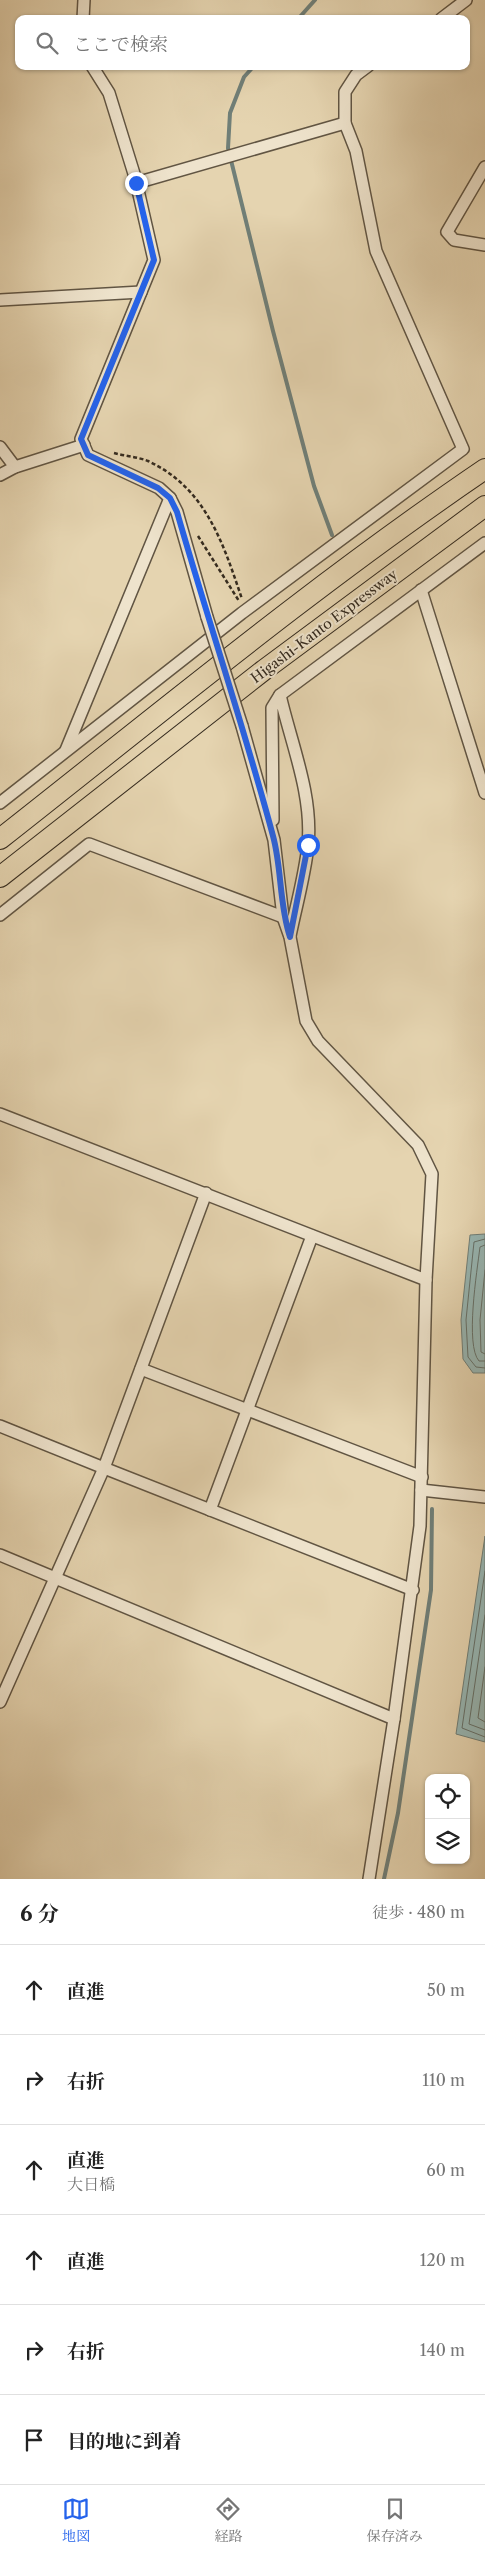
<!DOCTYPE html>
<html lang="ja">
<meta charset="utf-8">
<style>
:root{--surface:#fff;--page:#f6f6f6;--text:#222;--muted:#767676;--line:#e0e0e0;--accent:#2563eb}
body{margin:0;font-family:"Libre Caslon Text","Noto Serif JP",serif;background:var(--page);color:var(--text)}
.controls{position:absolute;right:15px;bottom:15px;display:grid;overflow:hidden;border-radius:10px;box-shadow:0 1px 4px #0004}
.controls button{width:45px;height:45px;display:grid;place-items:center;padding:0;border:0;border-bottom:1px solid var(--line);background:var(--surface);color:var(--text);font:25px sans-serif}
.stop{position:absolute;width:15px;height:15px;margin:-11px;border:4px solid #2563eb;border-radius:50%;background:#fff}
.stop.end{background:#2563eb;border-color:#fff;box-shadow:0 1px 5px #0008}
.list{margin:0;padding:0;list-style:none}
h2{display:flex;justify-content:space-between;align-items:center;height:65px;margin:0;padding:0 20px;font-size:21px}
h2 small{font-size:16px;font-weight:400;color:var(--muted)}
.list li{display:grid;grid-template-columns:32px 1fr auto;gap:15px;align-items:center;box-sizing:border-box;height:90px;padding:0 20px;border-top:1px solid var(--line)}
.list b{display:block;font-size:19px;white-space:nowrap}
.list p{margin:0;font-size:16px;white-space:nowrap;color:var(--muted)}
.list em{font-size:16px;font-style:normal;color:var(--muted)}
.icon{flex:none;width:28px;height:28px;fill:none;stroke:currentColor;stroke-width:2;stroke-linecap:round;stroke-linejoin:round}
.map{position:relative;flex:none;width:485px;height:1879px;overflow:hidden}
.search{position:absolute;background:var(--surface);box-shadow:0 1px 4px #0004;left:15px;right:15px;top:15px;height:55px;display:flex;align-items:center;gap:12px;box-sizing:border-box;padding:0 18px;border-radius:10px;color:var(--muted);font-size:19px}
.sheet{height:605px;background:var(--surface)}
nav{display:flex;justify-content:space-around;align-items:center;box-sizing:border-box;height:70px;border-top:1px solid var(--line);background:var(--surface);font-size:14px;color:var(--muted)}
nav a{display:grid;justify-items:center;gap:2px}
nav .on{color:var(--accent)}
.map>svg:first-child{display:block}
.water{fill:#98b7b4;stroke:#707f78}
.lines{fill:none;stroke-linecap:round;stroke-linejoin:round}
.shore{stroke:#66716a;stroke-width:1}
.stream{stroke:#707f78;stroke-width:4}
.minor-casing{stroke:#615543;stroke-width:14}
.motorway-casing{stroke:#352b1f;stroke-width:22}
.path{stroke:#352b1f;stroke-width:2.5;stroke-dasharray:4 2.5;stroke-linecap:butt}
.minor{stroke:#eee3cc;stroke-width:11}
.motorway{stroke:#e5d4b0;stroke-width:20}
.minor-bridge-casing{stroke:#615543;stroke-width:14;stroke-linecap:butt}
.minor-bridge{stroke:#eee3cc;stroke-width:11}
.route{stroke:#2563eb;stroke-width:6}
.labels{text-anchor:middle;stroke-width:4;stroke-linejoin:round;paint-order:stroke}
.street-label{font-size:14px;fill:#352b1f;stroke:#eee3cc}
</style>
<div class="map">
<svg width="485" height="1879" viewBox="0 0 485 1879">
<rect width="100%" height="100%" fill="#e5d4b0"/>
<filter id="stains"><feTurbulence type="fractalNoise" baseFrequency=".004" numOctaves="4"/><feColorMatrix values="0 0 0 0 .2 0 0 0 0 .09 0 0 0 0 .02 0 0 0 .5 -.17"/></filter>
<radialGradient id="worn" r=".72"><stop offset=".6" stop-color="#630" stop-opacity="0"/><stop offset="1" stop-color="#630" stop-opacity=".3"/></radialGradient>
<g class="water">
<path d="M485,1234V1373H473L463,1359L461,1320L470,1235Z"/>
<path d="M485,1536V1742L456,1734Z"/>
</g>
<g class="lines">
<g class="shore">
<path d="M485,1239L474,1242L466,1320L468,1357L476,1367L485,1368"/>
<path d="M485,1245L480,1247C477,1271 465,1345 479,1361H485"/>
<path d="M485,1270L480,1320L481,1352L485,1354"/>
<path d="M485,1571L462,1728L485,1737"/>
<path d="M485,1615L469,1724L485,1730"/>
<path d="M485,1667L478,1718L485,1722"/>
</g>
<g class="stream">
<path d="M298,19L315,0"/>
<path d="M254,66L244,77L230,113L228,148L273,331L314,486L332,535"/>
<path d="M384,1879L398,1813L431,1590L432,1509"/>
</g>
<g class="minor-casing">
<g id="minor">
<path d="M83,19L84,0"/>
<path d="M441,19L466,0"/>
<path d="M92,66L109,93L135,177L154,260L81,439L88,455L159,488L170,498L177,512L207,617"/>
<path d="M485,167L447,232L454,240L485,245"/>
<path d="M136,183L345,123"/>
<path d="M0,300L141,292"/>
<path d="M0,447L15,467"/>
<path d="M0,475L15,467L84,445"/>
<path d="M421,590L485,793"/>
<path d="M280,695C291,743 313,795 308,845C305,875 296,906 290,936"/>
<path d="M242,726L274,840L283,917L290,937L306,1021L318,1041L418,1145L432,1174L426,1280L420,1526L394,1719L369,1879"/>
<path d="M66,750L170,498"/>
<path d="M0,803L242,613L463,449L376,251L356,151L345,123V92L356,75L368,66"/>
<path d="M273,820L272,708L280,695L485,543"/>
<path d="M0,915L89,844L283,917"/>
<path d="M0,1114L426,1280"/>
<path d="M141,1369L422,1477"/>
<path d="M0,1426L104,1468L206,1193"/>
<path d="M421,1490L485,1497"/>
<path d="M210,1510L312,1236"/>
<path d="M0,1555L394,1719"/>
<path d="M0,1702L104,1468L413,1590"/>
</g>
</g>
<g class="motorway-casing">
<g id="motorway">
<path d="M0,839C159,714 317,583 485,469"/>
<path d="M0,877L264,670L485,506"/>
</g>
</g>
<g class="path">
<path d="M114,453C125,456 138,457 148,461C206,488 223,543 242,599"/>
<path d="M198,536L239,601"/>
</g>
<use href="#minor" class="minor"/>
<use href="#motorway" class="motorway"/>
<g class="minor-bridge-casing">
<path id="minor-bridge" d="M207,617L242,726"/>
</g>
<use href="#minor-bridge" class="minor-bridge"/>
</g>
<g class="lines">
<path class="route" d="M136,183L154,260L81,439L88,455L158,488L170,498L177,512C208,620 244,727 273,836C282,869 279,904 290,937L308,845"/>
</g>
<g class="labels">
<g class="street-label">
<text transform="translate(324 626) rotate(-37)" y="5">Higashi-Kanto Expressway</text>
</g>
</g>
<rect width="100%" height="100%" filter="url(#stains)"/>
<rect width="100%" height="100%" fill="url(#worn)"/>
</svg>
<div class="controls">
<button><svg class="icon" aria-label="locate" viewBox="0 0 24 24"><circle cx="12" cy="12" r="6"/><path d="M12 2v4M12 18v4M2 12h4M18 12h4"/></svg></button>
<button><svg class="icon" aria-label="layers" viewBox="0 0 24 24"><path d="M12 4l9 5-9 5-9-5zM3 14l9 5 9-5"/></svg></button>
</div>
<div class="stop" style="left:308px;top:845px"></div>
<div class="stop end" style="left:136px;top:183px"></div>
<div class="search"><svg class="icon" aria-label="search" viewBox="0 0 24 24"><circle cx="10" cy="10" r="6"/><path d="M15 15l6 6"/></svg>ここで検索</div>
</div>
<section class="sheet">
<h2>6 分<small>徒歩 · 480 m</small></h2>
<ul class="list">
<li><svg class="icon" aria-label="ahead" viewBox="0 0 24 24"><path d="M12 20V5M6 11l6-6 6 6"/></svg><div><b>直進</b></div><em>50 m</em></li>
<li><svg class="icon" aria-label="right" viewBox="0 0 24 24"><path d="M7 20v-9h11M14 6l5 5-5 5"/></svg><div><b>右折</b></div><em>110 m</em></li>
<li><svg class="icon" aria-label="ahead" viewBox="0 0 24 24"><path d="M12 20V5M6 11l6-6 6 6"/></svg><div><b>直進</b><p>大日橋</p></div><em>60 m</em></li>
<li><svg class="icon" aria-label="ahead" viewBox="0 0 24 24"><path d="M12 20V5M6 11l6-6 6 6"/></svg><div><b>直進</b></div><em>120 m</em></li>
<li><svg class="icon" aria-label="right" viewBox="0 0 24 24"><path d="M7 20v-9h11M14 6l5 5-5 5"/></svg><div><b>右折</b></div><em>140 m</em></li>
<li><svg class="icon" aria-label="arrive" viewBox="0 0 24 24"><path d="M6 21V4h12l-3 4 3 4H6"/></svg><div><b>目的地に到着</b></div></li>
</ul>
</section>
<nav>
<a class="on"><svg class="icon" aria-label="map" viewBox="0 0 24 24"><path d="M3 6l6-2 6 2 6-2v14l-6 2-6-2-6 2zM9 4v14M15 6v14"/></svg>地図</a>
<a><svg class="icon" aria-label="directions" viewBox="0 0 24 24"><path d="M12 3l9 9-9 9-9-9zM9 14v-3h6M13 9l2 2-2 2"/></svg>経路</a>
<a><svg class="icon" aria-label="saved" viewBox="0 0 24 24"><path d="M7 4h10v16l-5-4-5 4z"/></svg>保存済み</a>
</nav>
